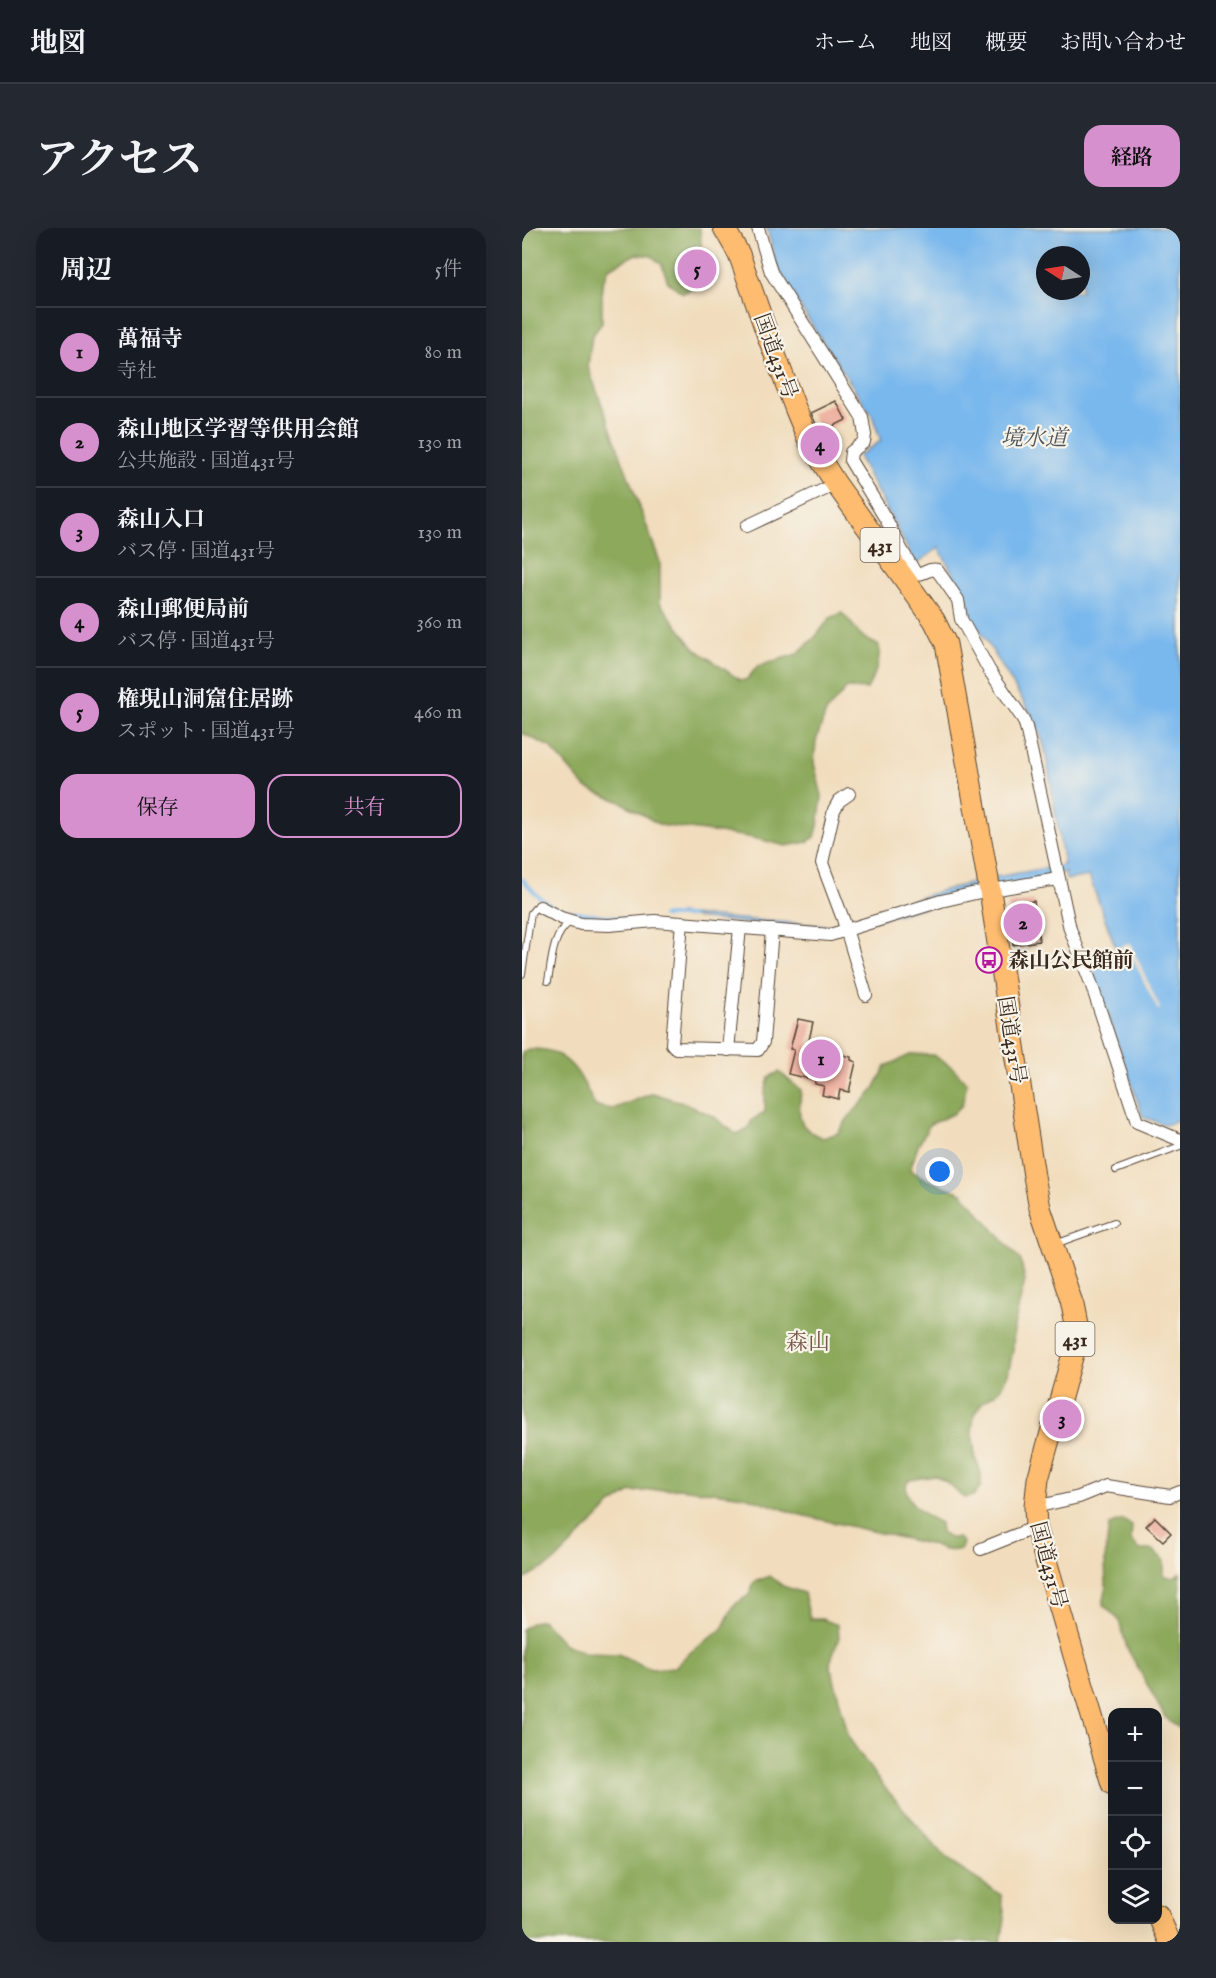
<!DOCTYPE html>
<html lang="ja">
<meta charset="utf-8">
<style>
:root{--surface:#171b24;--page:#242831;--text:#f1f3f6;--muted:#9ea1a6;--line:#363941;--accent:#d690ce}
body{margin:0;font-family:"IM FELL English","Noto Serif JP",serif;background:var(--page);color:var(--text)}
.controls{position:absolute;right:18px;bottom:18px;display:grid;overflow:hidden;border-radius:12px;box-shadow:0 6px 24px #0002}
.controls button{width:54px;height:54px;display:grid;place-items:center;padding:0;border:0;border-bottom:2px solid var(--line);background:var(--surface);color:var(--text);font:30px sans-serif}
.compass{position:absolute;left:514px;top:18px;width:54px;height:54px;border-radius:50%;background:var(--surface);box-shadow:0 6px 24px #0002;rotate:282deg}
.you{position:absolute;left:418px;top:944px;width:21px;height:21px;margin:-15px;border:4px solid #fff;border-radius:50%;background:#1a73e8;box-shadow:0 0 0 9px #1a73e833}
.badge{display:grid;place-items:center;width:39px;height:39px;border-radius:50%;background:var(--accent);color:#111;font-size:20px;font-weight:700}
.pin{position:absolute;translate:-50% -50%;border:3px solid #fff;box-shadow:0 2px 6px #0006}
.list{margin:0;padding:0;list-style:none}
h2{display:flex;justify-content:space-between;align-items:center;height:78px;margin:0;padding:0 24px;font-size:26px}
h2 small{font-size:20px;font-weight:400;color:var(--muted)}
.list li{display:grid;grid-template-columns:39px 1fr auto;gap:18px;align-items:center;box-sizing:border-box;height:90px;padding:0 24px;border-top:2px solid var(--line)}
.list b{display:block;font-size:22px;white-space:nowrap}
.list p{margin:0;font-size:20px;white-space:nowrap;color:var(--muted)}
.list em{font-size:20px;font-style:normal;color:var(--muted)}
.actions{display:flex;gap:12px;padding:18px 24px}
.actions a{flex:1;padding:14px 0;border:2px solid var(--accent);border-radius:18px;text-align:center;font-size:21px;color:var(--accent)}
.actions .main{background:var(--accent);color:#111}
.icon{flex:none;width:33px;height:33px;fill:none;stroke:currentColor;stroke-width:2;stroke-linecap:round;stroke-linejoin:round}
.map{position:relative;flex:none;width:658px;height:1714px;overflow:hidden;border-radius:18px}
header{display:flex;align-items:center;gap:36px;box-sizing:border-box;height:84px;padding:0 30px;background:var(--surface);border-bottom:2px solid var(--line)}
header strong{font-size:28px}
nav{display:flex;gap:33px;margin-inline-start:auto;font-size:21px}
.intro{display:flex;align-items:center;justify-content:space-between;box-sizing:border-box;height:144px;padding:0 36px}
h1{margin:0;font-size:42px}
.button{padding:15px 27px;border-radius:18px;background:var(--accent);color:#111;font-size:21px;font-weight:700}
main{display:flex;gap:36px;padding:0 36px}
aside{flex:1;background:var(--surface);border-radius:18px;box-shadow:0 6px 24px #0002}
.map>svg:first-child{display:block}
.forest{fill:#8ca95b;stroke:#646a3c;stroke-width:1.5}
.water{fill:#79b8ed;stroke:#5a7186;stroke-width:1.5;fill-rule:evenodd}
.pier{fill:#f1ddbd}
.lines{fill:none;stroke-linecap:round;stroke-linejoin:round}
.stream{stroke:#79b8ed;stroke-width:4}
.building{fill:#edac9b}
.lane-casing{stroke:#564536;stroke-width:8}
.street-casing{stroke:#564536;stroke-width:14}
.highway-casing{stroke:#564536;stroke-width:23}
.lane{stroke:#fff;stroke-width:6}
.street{stroke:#fff;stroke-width:12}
.highway{stroke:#fdbc70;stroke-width:21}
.labels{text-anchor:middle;stroke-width:4.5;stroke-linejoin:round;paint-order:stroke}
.shield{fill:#f7f3e8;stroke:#73665b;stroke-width:1.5}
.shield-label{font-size:20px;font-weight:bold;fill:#3b2a1e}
.street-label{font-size:21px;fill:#3b2a1e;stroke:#f7f3e8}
.poi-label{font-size:21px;font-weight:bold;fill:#3b2a1e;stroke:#f7f3e8;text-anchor:start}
.water-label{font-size:22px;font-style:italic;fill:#4e555c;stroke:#f7f3e8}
.neighbourhood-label{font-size:22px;fill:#79584a;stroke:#f7f3e8}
</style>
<header>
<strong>地図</strong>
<nav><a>ホーム</a><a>地図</a><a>概要</a><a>お問い合わせ</a></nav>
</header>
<div class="intro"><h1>アクセス</h1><a class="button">経路</a></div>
<main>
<aside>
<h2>周辺<small>5件</small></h2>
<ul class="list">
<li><span class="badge">1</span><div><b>萬福寺</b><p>寺社</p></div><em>80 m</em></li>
<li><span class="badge">2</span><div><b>森山地区学習等供用会館</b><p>公共施設 · 国道431号</p></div><em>130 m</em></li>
<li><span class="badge">3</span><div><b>森山入口</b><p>バス停 · 国道431号</p></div><em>130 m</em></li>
<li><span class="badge">4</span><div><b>森山郵便局前</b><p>バス停 · 国道431号</p></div><em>360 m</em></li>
<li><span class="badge">5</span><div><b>権現山洞窟住居跡</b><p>スポット · 国道431号</p></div><em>460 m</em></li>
</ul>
<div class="actions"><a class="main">保存</a><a>共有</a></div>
</aside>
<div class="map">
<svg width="658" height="1714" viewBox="0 0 658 1714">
<rect width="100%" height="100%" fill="#f7f3e8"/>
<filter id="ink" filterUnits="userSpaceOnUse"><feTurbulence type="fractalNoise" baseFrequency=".0167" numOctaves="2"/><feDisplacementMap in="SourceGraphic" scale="12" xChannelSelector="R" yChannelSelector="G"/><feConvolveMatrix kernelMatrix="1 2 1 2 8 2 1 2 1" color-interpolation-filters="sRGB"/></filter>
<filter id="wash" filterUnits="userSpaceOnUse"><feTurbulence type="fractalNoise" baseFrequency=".008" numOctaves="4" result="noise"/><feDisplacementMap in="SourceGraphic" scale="24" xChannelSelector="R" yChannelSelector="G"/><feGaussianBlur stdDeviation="1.35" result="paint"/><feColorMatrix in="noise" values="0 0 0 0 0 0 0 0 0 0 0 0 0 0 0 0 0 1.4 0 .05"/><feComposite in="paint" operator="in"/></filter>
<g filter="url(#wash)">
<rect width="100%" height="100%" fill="#f1ddbd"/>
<g class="forest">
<path d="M0,0H178C181,22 178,40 171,61L161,65L146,54L140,37L130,28L114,26L87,40L80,56V95L70,108L66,139L138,334V375L172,420L218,452H224L236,438L275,426L294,408L308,390L320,385C336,400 334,409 357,417C359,434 353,446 345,461L325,460L304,484L294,513L292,535L300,568L296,598L293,609L285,614L264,618L227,609L138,597L99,574L64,560L28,519L0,505Z"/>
<path d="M7,821C14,821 23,821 30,824C54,833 63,857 73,878L91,881L131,865L162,875L191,888L214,906L225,902L230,892L243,884V865L247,849L257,844L279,862C277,889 273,899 301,910L316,905L326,890L350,864L364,838L390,826L411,827L430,839L445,855L440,877L431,886L408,896L396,918L388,942L405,952L440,965L499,1033L503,1053L492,1098L491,1122L486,1146L477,1163L460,1175L452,1188L450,1203L453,1227L459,1246V1258L451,1268L442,1270L423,1253L413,1248L386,1252C377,1271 403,1288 418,1295L419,1304L427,1310H436L441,1314L439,1321C428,1324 420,1322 410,1317L275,1286L223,1268L157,1260L109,1264L89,1277L31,1335L0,1353V824Z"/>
<path d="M601,1292L610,1298L609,1312L618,1322H631L642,1332V1348L652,1350L658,1345V1501L643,1489L605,1420L597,1392L581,1377L584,1361L583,1331L587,1297Z"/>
<path d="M248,1348L261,1358L282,1365L288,1391H300L316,1397L317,1410L308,1435L327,1510L354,1549L426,1633L479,1667L483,1690L479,1714H0V1401L10,1394L20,1392L42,1416L64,1425L96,1426L129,1441L153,1439L166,1426L200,1401L212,1377L227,1367L232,1354Z"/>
</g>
<path class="water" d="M245,0H658V891L644,897L621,889L567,733L595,723L567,648L544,652L543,644L310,703L181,691L156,686L308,698L418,663L474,649L542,637L523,521L514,494L451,391L446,373L417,320L394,336L336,228L359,213L350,187L282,85L255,39ZM523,27H559V63H523Z"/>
<path class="pier" d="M608,715L638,781L636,782L606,720L593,725L592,721Z"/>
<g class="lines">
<g class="stream">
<path d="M0,651L17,669L34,681L101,691"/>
<path d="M141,688H170"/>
</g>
</g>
<g id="blocks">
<g class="building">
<path d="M314,173L324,192L298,205L289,185Z"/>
<path d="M512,673L517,713L491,717L486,676Z"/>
<path d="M276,791L291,794L286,817L329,829V832L334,834L327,864L318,862L316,871L300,867L302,858L293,856V852L266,846L272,822L268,821Z"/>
<path d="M633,1289L649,1305L641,1313L624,1298Z"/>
</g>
</g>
</g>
<g filter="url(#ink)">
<use href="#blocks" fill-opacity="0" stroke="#564536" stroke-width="1.5"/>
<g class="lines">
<g class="lane-casing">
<g id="lane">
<path d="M0,746L9,685L13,680L18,679"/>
<path d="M26,753C30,732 30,707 48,694"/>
<path d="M594,942L658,918"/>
<path d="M533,1016L592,995"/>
</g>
</g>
<g class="street-casing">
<g id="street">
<path d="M236,0L249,44L340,189L343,207L342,214L329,224L328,232L365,293L378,319L373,323"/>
<path d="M225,298L314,256"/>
<path d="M378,319L394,346C401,348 406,339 415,342L436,372L439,391L467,442L501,491L504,499L548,701L569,755L615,894L658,912"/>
<path d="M327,566L317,573L312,582L300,635L321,691L344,767"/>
<path d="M18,679L39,690L59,696L87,697L133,693L308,707L419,673L458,664L536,651"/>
<path d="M160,694L150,816L154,820L236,822L241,814L250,702"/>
<path d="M206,822L218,700"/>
<path d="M513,1279L557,1269L584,1258L648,1268L658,1264"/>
<path d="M459,1321L514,1299"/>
</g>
</g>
<g class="highway-casing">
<g id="highway">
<path d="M202,0L217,26L247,111L274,182L287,213L314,256L412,392L424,416L468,663L512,948L518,980L549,1072L554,1097L551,1126L516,1251L513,1279L514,1299L590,1556"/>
<path d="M636,1687L648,1714"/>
</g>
</g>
<use href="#lane" class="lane"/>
<use href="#street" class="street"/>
<use href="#highway" class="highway"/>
</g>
</g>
<defs>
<g id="bus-ring" transform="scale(1.35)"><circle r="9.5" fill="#f7f3e8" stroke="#b5179e" stroke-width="1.5"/><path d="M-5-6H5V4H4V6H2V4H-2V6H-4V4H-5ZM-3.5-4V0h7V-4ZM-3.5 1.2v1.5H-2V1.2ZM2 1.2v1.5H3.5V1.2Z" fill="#b5179e"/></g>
</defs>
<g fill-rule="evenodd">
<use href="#bus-ring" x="467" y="732"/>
</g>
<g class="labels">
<g class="shield">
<rect x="338.5" y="300" width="39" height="34" rx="4.5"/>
<rect x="533.5" y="1094" width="39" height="34" rx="4.5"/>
</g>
<g class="shield-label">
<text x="358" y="324">431</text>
<text x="553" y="1118">431</text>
</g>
<g class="street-label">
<text transform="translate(254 128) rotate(70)" y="7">国道431号</text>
<text transform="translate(490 812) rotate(81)" y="7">国道431号</text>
<text transform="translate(527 1337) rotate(75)" y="7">国道431号</text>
</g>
<g class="poi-label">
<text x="486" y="739">森山公民館前</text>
</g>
<g class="water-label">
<text x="512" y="217">境水道</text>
</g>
<g class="neighbourhood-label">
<text x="286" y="1121">森山</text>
</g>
</g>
</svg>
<div class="controls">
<button>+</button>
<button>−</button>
<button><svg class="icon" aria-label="locate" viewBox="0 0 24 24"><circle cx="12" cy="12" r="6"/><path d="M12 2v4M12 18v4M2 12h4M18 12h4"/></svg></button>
<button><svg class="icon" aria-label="layers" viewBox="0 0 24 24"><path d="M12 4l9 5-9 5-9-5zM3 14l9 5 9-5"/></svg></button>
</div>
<svg class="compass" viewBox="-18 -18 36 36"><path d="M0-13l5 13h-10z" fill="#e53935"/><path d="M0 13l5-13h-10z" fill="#9ea1a6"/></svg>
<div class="you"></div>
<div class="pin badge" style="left:299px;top:831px">1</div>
<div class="pin badge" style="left:501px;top:695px">2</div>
<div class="pin badge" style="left:540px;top:1191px">3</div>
<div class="pin badge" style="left:298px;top:217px">4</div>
<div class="pin badge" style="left:175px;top:41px">5</div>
</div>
</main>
